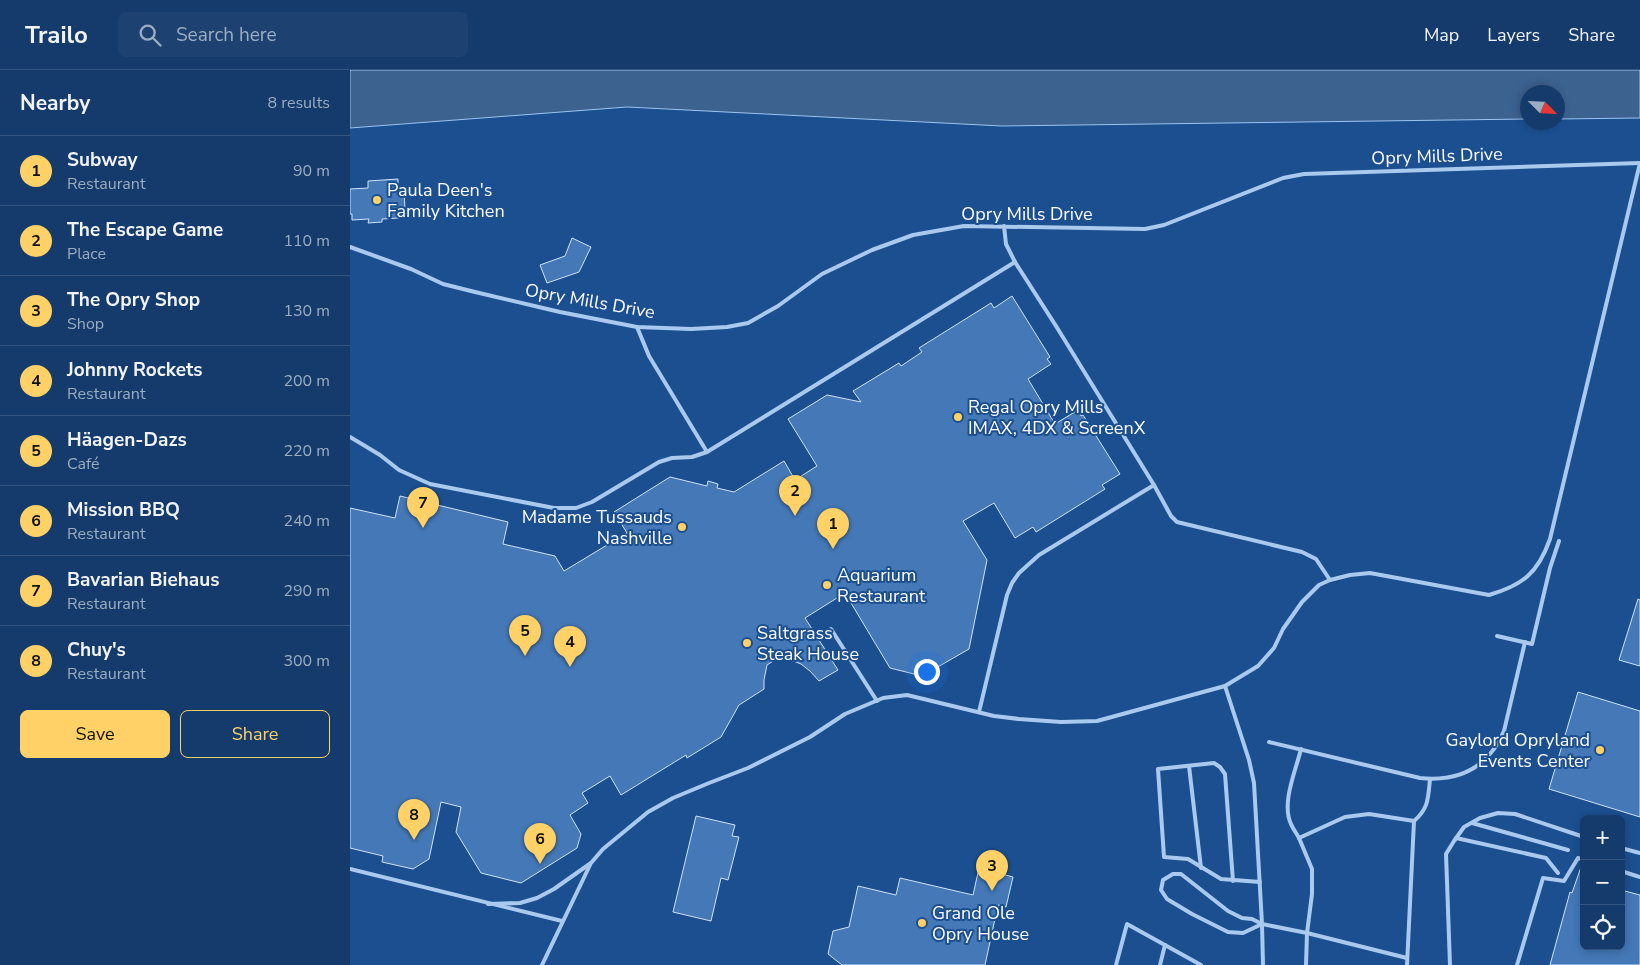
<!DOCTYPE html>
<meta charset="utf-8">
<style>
:root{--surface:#143b6b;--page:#1d4271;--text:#f1f3f6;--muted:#9dadc1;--line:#33557e;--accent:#ffd166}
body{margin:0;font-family:"Nunito Sans",sans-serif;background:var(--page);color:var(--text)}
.controls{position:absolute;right:15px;bottom:15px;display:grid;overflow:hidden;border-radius:8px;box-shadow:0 2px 8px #0003}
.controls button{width:45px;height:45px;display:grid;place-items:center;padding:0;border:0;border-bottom:1px solid var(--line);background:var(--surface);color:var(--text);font:25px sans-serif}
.compass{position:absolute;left:1170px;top:15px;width:45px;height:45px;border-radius:50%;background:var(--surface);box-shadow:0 2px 8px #0003;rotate:114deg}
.you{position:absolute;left:576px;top:601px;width:18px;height:18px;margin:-12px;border:4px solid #fff;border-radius:50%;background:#1a73e8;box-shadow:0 0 0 8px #1a73e833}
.badge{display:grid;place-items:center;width:32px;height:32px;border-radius:50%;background:var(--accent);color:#111;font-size:16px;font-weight:700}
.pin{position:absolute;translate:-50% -41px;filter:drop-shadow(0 1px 2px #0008)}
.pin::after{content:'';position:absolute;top:26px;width:18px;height:15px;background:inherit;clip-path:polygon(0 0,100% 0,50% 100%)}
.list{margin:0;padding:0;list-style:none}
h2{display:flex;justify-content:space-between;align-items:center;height:65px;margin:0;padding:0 20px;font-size:21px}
h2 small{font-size:16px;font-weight:400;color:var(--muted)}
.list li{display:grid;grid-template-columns:32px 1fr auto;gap:15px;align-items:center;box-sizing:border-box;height:70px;padding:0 20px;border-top:1px solid var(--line)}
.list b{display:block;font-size:19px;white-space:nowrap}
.list p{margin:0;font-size:16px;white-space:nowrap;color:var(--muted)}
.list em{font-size:16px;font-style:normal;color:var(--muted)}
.actions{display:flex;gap:10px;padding:15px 20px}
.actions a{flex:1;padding:11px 0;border:1px solid var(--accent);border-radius:8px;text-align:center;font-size:18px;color:var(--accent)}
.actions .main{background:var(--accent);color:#111}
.icon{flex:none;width:28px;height:28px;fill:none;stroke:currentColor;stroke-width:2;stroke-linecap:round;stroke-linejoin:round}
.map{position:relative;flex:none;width:1290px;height:895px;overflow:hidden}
header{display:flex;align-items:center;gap:30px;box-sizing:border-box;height:70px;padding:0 25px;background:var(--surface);border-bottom:1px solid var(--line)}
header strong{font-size:24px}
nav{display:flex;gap:28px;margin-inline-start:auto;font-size:18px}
.search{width:350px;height:45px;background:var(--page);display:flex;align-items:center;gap:12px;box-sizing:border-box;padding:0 18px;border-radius:8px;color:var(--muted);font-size:19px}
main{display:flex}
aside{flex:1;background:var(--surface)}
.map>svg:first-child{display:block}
.water{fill:#3c6290;stroke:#9cc4f0}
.building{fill:#4478b7;stroke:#cfe3fa}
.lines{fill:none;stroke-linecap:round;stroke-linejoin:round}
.service{stroke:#a9c9ee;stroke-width:4}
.poi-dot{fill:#ffd166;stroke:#1b4f8f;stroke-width:2}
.labels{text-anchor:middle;stroke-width:4;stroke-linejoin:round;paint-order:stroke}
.street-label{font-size:18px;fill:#fff;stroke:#1b4f8f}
.poi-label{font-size:18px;fill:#fff;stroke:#1b4f8f;text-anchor:start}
</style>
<header>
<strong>Trailo</strong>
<div class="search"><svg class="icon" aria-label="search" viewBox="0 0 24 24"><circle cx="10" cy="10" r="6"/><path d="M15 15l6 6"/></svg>Search here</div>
<nav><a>Map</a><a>Layers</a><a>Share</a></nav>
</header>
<main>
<aside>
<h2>Nearby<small>8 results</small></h2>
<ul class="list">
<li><span class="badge">1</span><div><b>Subway</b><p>Restaurant</p></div><em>90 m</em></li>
<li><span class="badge">2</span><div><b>The Escape Game</b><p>Place</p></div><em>110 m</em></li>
<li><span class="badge">3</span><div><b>The Opry Shop</b><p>Shop</p></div><em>130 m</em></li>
<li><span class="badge">4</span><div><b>Johnny Rockets</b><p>Restaurant</p></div><em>200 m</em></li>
<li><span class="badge">5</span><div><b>Häagen-Dazs</b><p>Café</p></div><em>220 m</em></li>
<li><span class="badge">6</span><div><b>Mission BBQ</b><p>Restaurant</p></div><em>240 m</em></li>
<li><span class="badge">7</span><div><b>Bavarian Biehaus</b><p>Restaurant</p></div><em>290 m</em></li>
<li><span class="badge">8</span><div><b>Chuy's</b><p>Restaurant</p></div><em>300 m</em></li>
</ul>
<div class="actions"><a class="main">Save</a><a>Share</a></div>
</aside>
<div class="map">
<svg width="1290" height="895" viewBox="0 0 1290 895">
<rect width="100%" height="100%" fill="#1b4f8f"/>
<path class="water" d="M0,0H1290V48L1208,49V22H1178L1177,49L652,56L277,37L0,58Z"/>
<g class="building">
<path d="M48,109V118L54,117L55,141L49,142V148L32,149V152L18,153L19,149L2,150V144H0V119L18,118V111Z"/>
<path d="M222,168L241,177L229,202L197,213L190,195L215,186Z"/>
<path d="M662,226L700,287L697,289L701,294L678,309L705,354L728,340L731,346L733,345L770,404L752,415L755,419L686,462L683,457L665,468L644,433L613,451L637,490L619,579L572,606L540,598L495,523L455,548L488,600L469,611L460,601L451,594L431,586L417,595L414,610V619L389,635L371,667L337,688L336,685L271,725L260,706L232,723L238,733L220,745L231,764L227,778L171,813L131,803L106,762L111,737L91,732L79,789L63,799L32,792L33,786L0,778V438L45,448L50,426L158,452L153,474L205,486L214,501L277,463L264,442L320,407L357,416L358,411L368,414L367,418L384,422L434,391L445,410L467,396L438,349L477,325L511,332L503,321L549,293L551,296L572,282L569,278L641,233L644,238Z"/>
<path d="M1288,529L1290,530V596L1269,590Z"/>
<path d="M1228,622L1290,641V747L1199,719Z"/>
<path d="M346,746L385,755L382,766L389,767L378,810L371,808L361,851L323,842Z"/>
<path d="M1232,794H1234V876H1271V820L1290,825V895H1200L1220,822L1222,823Z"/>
<path d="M629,798L663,807L656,837L648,835L635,895H492L478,884L483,861L499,857L508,816L546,825L550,808L623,825Z"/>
</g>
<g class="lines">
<g class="service">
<path d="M0,177L61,199L93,214L125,222L210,242L287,257L341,259L377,257L398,253L428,236L472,204L522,180L563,165L614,156L795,159L814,155L933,108L954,104L1290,93"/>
<path d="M287,257L299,286L357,382"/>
<path d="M0,367L30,385L49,400L80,414L204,438H226L242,432L309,392L322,388L342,387L357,382L665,192"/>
<path d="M804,415L821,446L827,452L952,482L966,489L980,510"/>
<path d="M481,559L527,631"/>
<path d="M1147,566L1182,574L1200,498L1209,471"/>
<path d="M875,616L899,690L904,713L912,854L957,863L956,895"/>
<path d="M629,642L657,525L662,513L669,503L689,485L804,415L706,256L665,192L656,174L654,156"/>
<path d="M919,672L1070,708C1109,712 1138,698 1154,661L1175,572"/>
<path d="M951,679C946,700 931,733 941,754C943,759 947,764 949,768L995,747L1019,744L1064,751"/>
<path d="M839,696L851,798"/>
<path d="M1122,753L1218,780"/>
<path d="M949,768L962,799V824L957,863L1057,888"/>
<path d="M1106,768L1196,788L1208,803"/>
<path d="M1271,778L1290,783"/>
<path d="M0,799L212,851"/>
<path d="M1271,801L1290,807"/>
<path d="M823,804H831L878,841L892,848L902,849L912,854L893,863L878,862L842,844L817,829L811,820L813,810Z"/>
<path d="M883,811L875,704L870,697L864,693L808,699L814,787L838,789L871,809L910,812"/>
<path d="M138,834L170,833L187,828L204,819L241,793L253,779L298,742L323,728L359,713L398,698L460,667L495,644L533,628L557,625L644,646L669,649L711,652L747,651L875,616L908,596L924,578L933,559L952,532L969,515L980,510L1000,505L1020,503L1139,525C1173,515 1188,503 1200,469L1290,93"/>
<path d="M912,854L913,895"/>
<path d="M192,895L240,795"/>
<path d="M766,895L777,854L851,895"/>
<path d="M810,895L815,875"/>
<path d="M1057,895L1064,751C1079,738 1078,728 1080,709"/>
<path d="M1100,895L1096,784L1104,771L1114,757L1130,748L1148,743L1165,744L1234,767"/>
<path d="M1167,895L1193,808L1214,811L1228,788L1234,790"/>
</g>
</g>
<g class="poi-dot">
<circle cx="27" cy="130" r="5"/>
<circle cx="608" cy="347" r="5"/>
<circle cx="332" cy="457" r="5"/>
<circle cx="477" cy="515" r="5"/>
<circle cx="397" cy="573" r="5"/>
<circle cx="1250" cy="680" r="5"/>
<circle cx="572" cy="853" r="5"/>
</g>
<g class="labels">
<g class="street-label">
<text transform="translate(1087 86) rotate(-2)" y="6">Opry Mills Drive</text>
<text x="677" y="150">Opry Mills Drive</text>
<text transform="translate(240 231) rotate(10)" y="6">Opry Mills Drive</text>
</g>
<g class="poi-label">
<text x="37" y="126">Paula Deen's<tspan x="37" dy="21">Family Kitchen</tspan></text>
<text x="618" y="343">Regal Opry Mills<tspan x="618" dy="21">IMAX, 4DX &amp; ScreenX</tspan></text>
<text x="322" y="453" text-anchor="end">Madame Tussauds<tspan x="322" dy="21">Nashville</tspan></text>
<text x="487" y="511">Aquarium<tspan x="487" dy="21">Restaurant</tspan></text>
<text x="407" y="569">Saltgrass<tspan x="407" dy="21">Steak House</tspan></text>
<text x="1240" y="676" text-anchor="end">Gaylord Opryland<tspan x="1240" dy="21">Events Center</tspan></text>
<text x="582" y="849">Grand Ole<tspan x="582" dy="21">Opry House</tspan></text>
</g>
</g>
</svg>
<div class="controls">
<button>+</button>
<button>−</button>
<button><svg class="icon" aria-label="locate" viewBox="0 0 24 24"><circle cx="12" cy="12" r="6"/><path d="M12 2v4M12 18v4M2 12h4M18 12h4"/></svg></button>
</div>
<svg class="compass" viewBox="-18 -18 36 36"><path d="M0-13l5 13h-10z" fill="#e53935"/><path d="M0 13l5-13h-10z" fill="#9dadc1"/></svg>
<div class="you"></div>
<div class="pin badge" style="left:483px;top:479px">1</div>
<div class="pin badge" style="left:445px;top:446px">2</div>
<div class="pin badge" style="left:642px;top:821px">3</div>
<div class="pin badge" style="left:220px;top:597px">4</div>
<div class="pin badge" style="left:175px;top:586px">5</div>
<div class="pin badge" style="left:190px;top:794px">6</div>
<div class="pin badge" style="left:73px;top:458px">7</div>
<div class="pin badge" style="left:64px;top:770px">8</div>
</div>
</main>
